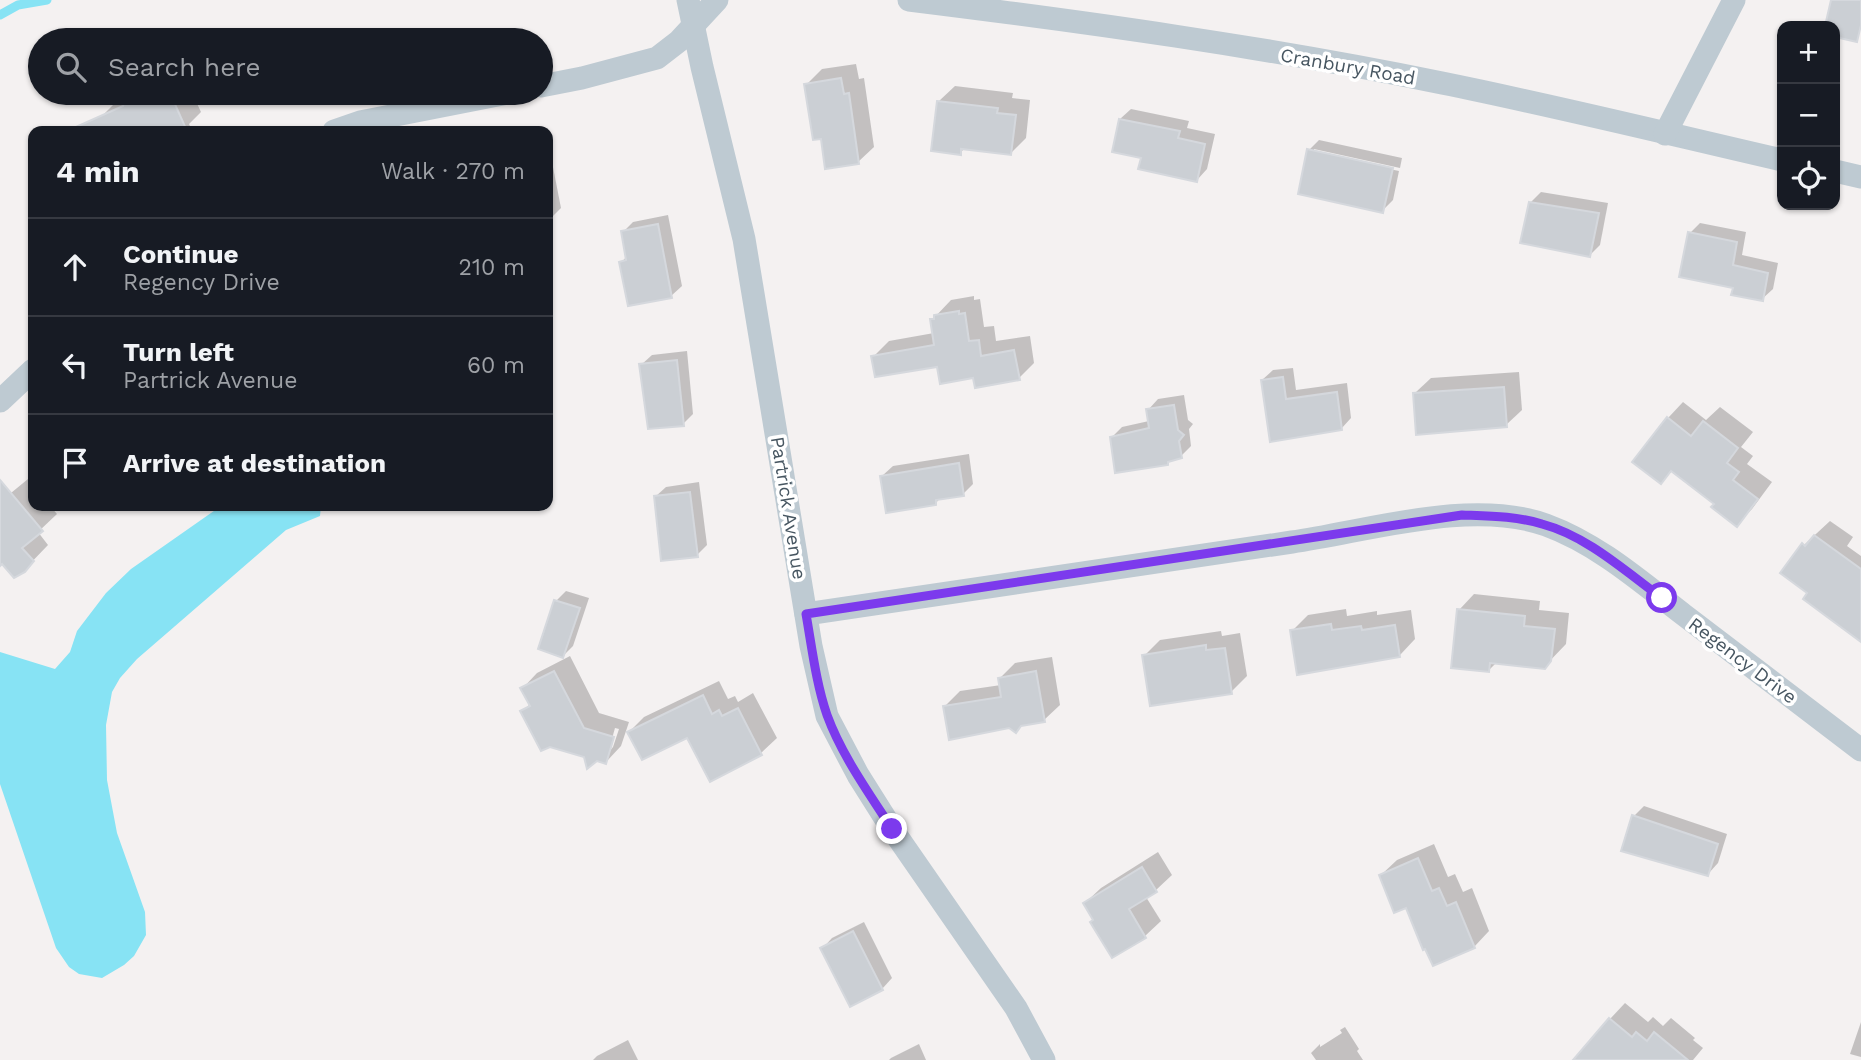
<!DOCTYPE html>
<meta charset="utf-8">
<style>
:root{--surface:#171b24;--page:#20242c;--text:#f1f3f6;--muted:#9ea1a6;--line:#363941}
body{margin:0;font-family:"Work Sans",sans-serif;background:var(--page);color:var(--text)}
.controls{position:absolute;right:21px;top:21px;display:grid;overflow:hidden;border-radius:14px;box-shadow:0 2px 5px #0004}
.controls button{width:63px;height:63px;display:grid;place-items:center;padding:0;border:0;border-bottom:2px solid var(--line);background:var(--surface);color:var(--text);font:35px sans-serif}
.stop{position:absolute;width:21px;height:21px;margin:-16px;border:5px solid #7c3aed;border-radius:50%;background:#fff}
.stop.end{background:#7c3aed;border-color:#fff;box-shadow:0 2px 7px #0008}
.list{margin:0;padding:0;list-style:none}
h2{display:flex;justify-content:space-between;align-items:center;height:91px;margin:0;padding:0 28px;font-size:30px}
h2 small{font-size:23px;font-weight:400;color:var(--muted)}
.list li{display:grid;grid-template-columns:46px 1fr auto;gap:21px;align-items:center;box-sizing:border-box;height:98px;padding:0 28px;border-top:2px solid var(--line)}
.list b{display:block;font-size:26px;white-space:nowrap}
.list p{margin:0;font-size:23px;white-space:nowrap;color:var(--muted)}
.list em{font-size:23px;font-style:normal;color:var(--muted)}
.icon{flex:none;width:38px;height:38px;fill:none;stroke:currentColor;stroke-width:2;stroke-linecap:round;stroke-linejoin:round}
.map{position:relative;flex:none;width:1861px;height:1060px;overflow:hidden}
.search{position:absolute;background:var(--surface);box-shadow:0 2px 5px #0004;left:28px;top:28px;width:525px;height:77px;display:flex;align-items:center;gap:18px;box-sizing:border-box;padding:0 24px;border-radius:38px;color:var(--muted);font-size:26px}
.panel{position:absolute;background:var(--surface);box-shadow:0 2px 5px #0004;left:28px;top:126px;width:525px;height:385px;border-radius:14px}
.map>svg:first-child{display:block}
.water{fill:#87e3f4}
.shadow{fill:#0003;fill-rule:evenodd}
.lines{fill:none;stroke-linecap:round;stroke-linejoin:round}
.stream{stroke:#87e3f4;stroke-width:9}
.building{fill:#cbcfd4;stroke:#d5d8dd;stroke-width:2}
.street{stroke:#becad2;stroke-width:23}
.route{stroke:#7c3aed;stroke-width:9}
.labels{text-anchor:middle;stroke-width:7;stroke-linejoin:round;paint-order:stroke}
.street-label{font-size:19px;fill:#475661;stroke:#fff}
</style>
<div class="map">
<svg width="1861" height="1060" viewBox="0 0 1861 1060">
<rect width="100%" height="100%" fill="#f4f1f1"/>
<path class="water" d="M221,506H321L320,516L286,530L137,659L120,678L112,692L106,725L107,780L117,833L145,912L146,935L134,956L124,965L102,978L79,974L69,967L56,948L0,784V652L55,669L70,652L77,631L106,593L131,569Z"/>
<g class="shadow">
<path d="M856,64L859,79L864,78L874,147L858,162L822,137L806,85L822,69Z"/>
<path d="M955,86L1013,93L1012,98L1030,100L1026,138L1010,154L965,148L960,153L939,101Z"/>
<path d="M134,93H192L201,112L189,124L190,126L185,131H106L101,117L117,101Z"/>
<path d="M1131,109L1189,121L1187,128L1215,134L1207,169L1197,180L1143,156L1120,119Z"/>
<path d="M1319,140L1402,158L1400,168L1314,149V153L1399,171L1393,200L1382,211L1309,150Z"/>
<path d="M552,162L561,208L548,221V163Z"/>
<path d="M1541,192L1608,203L1600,245L1589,256L1530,203Z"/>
<path d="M668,215L682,286L671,296L621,263L627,256L623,232L633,222Z"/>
<path d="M1700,223L1746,232L1742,255L1778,263L1773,289L1762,299L1735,286L1690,233Z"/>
<path d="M974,296V300L980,299L984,327L994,326L996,341L1030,336L1034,363L1019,378L974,376L939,365L873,357L889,341L934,333L932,320L951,300Z"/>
<path d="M687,351L693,414L683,424L641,365L652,355Z"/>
<path d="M1293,368L1296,390L1347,383L1351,418L1341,429L1272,440L1262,380L1273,370Z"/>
<path d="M1519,372L1522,410L1506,425L1415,393L1431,378Z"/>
<path d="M1184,395L1188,420L1193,424L1189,429L1191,446L1181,456L1112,437L1122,427L1149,421L1148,410L1158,399Z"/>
<path d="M1683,402L1706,420L1720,407L1753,432L1741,447L1753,456L1747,464L1772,482L1752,509L1736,525L1717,503L1673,470L1661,482L1668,418Z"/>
<path d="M969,454L973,484L963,494L941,497L936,503L882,476L893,466Z"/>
<path d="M28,479L33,486V506H50L57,514L38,532L48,545L24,570L0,559V502Z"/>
<path d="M699,482L707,545L697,555L655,497L666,487Z"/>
<path d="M1830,521L1853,537L1847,546L1861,556V631L1783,573L1804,545Z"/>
<path d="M566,591L589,598L573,646L563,656L556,601Z"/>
<path d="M1474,594L1540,601L1539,610L1569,613L1566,644L1544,667L1497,662L1488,671L1459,610Z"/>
<path d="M1346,609L1347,616L1377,611V615L1411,610L1415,639L1400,655L1292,631L1308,615Z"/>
<path d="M1221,631L1222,636L1240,633L1247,676L1231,692L1144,656L1160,640Z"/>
<path d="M570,656L599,713L629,722L621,746L606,762L585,756L522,712L530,704L522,689L537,673ZM615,728L619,729L613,747L608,753Z"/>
<path d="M1052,657L1060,705L1044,720L1010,727L945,706L960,691L1001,685L1000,678L1015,663Z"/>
<path d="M719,681L728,699L735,696L738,702L753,693L777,738L761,753L688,735L629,732L644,717Z"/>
<path d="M1644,806L1727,834L1718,863L1708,874L1634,816Z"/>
<path d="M1434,844L1448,877L1455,874L1463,892L1472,888L1489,931L1474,947L1381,875L1397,860Z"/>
<path d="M1158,852L1172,875L1156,890L1146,897L1161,921L1145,936L1113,955L1085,903L1101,888Z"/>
<path d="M864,922L892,978L882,989L822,949L832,938Z"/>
<path d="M1625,1003L1648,1022L1653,1017L1663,1026L1671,1018L1695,1038L1693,1040L1703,1048L1693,1060H1592L1610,1019Z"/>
<path d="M1861,1022V1057L1850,1054Z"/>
<path d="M1345,1027L1359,1049L1357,1051L1363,1060H1316L1311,1053L1320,1044V1047L1342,1033L1340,1030Z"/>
<path d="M628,1040L638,1060H593L597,1056Z"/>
<path d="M919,1044L926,1060H889L891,1058Z"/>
</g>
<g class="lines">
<path class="stream" d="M0,15L18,5L47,0"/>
</g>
<g class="building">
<path d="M1831,0H1861V25L1857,42L1835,37V26H1825Z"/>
<path d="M841,78L844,94L849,93L859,164L825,169L821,139L813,140L804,84Z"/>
<path d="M152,93H170L187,131H67L123,106L125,100L133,96L139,98Z"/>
<path d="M937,101L998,108L997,113L1016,115L1011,155L961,149V155L931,151Z"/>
<path d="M1119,119L1180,131L1178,138L1205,144L1197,182L1138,169L1141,158L1112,152Z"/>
<path d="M1307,149L1393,168L1383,213L1298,194Z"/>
<path d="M1529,202L1599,213L1590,257L1520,243Z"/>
<path d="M658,224L672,298L628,306L619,262L626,260L621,231Z"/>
<path d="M1688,232L1737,242L1733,265L1768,273L1763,301L1731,295L1733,288L1679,277Z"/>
<path d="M959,311V314L965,313L969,341L979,340L981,356L1014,350L1020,380L975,388L973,378L940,384L937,367L875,377L871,356L934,345L930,319H934V315Z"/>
<path d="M677,360L684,426L648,429L639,364Z"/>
<path d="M1283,377L1286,399L1337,392L1342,430L1270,442L1261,380Z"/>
<path d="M1504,387L1507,427L1416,435L1413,393Z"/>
<path d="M1174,405L1178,430L1184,435L1179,441L1182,458L1168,462V465L1115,473L1110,437L1149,428L1146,409Z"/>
<path d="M1667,417L1691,436L1703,421L1738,448L1727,463L1739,472L1733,480L1758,499L1737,527L1711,507L1714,504L1671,471L1661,484L1632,462Z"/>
<path d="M959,463L964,496L936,500V505L886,513L880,476Z"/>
<path d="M0,480L43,531L22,548L34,561L25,572L14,578L2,564L0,566Z"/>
<path d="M690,492L698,557L661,561L654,496Z"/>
<path d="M1814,535L1861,569V642L1803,599L1807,593L1780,573L1802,543L1805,546Z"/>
<path d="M554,600L580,608L563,658L538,649Z"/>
<path d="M1457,609L1525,616L1524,626L1555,629L1551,661L1545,669L1490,663L1489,672L1451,668Z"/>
<path d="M1331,624L1332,630L1361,626L1362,630L1395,625L1400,657L1297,675L1290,630Z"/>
<path d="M1206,645V650L1225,648L1232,694L1150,706L1142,655Z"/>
<path d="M554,671L584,728L614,737L606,764L597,761L587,769L584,757L550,747L541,751L520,711L530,706L520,688Z"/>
<path d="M1036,671L1045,722L1021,726L1016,733L1009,728L949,740L943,706L1001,697L998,678Z"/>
<path d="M703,695L712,714L719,710L722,716L738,708L762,755L710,782L687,738L642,760L627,732Z"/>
<path d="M1632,815L1718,844L1708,876L1621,851Z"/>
<path d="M1418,858L1432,891L1439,888L1447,906L1456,902L1475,948L1433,966L1425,949L1423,950L1406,908L1394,913L1379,875Z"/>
<path d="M1142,867L1157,892L1129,909L1146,938L1112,958L1090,922L1093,920L1083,903Z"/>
<path d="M853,931L883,990L850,1007L820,948Z"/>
<path d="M1609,1018L1632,1037L1636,1032L1647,1041L1654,1032L1688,1060H1573Z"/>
</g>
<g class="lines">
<g class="street">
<path d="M688,0L702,67L744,239L811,646L827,716L858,775L892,829L1016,1008L1044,1060"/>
<path d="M909,0C1087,22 1266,47 1442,83C1556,106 1669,134 1782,160"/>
<path d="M541,86L582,78L657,58L679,41L717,0"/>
<path d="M334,131L360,122L508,93"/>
<path d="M1665,134L1734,0"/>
<path d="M1835,171L1861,177"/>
<path d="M0,401L33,370"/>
<path d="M806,614C968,589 1130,565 1292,542C1369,531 1471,498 1546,525C1598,544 1641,582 1684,615C1743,660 1802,705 1861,750"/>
</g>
</g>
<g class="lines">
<path class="route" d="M892,829C869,793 842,756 827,715C816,683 812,648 806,614L1462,515C1489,516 1516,516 1542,524C1587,536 1625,571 1662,598"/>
</g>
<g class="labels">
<g class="street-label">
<text transform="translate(1348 66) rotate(10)" y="7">Cranbury Road</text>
<text transform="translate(789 508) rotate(81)" y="7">Partrick Avenue</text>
<text transform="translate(1743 660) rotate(37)" y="7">Regency Drive</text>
</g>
</g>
</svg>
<div class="controls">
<button>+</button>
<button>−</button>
<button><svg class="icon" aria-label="locate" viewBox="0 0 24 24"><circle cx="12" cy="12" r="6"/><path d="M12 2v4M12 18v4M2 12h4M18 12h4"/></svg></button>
</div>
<div class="stop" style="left:1662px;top:598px"></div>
<div class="stop end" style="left:892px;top:829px"></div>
<div class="search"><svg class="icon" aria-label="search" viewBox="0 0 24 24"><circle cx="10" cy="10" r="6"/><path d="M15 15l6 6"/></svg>Search here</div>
<section class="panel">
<h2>4 min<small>Walk · 270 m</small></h2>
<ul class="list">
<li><svg class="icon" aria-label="ahead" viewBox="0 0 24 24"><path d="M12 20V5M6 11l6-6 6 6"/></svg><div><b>Continue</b><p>Regency Drive</p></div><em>210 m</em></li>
<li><svg class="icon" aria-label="left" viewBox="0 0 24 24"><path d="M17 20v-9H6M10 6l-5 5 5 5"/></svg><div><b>Turn left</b><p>Partrick Avenue</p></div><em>60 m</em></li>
<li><svg class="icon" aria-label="arrive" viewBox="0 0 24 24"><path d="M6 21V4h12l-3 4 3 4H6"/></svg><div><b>Arrive at destination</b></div></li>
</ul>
</section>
</div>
